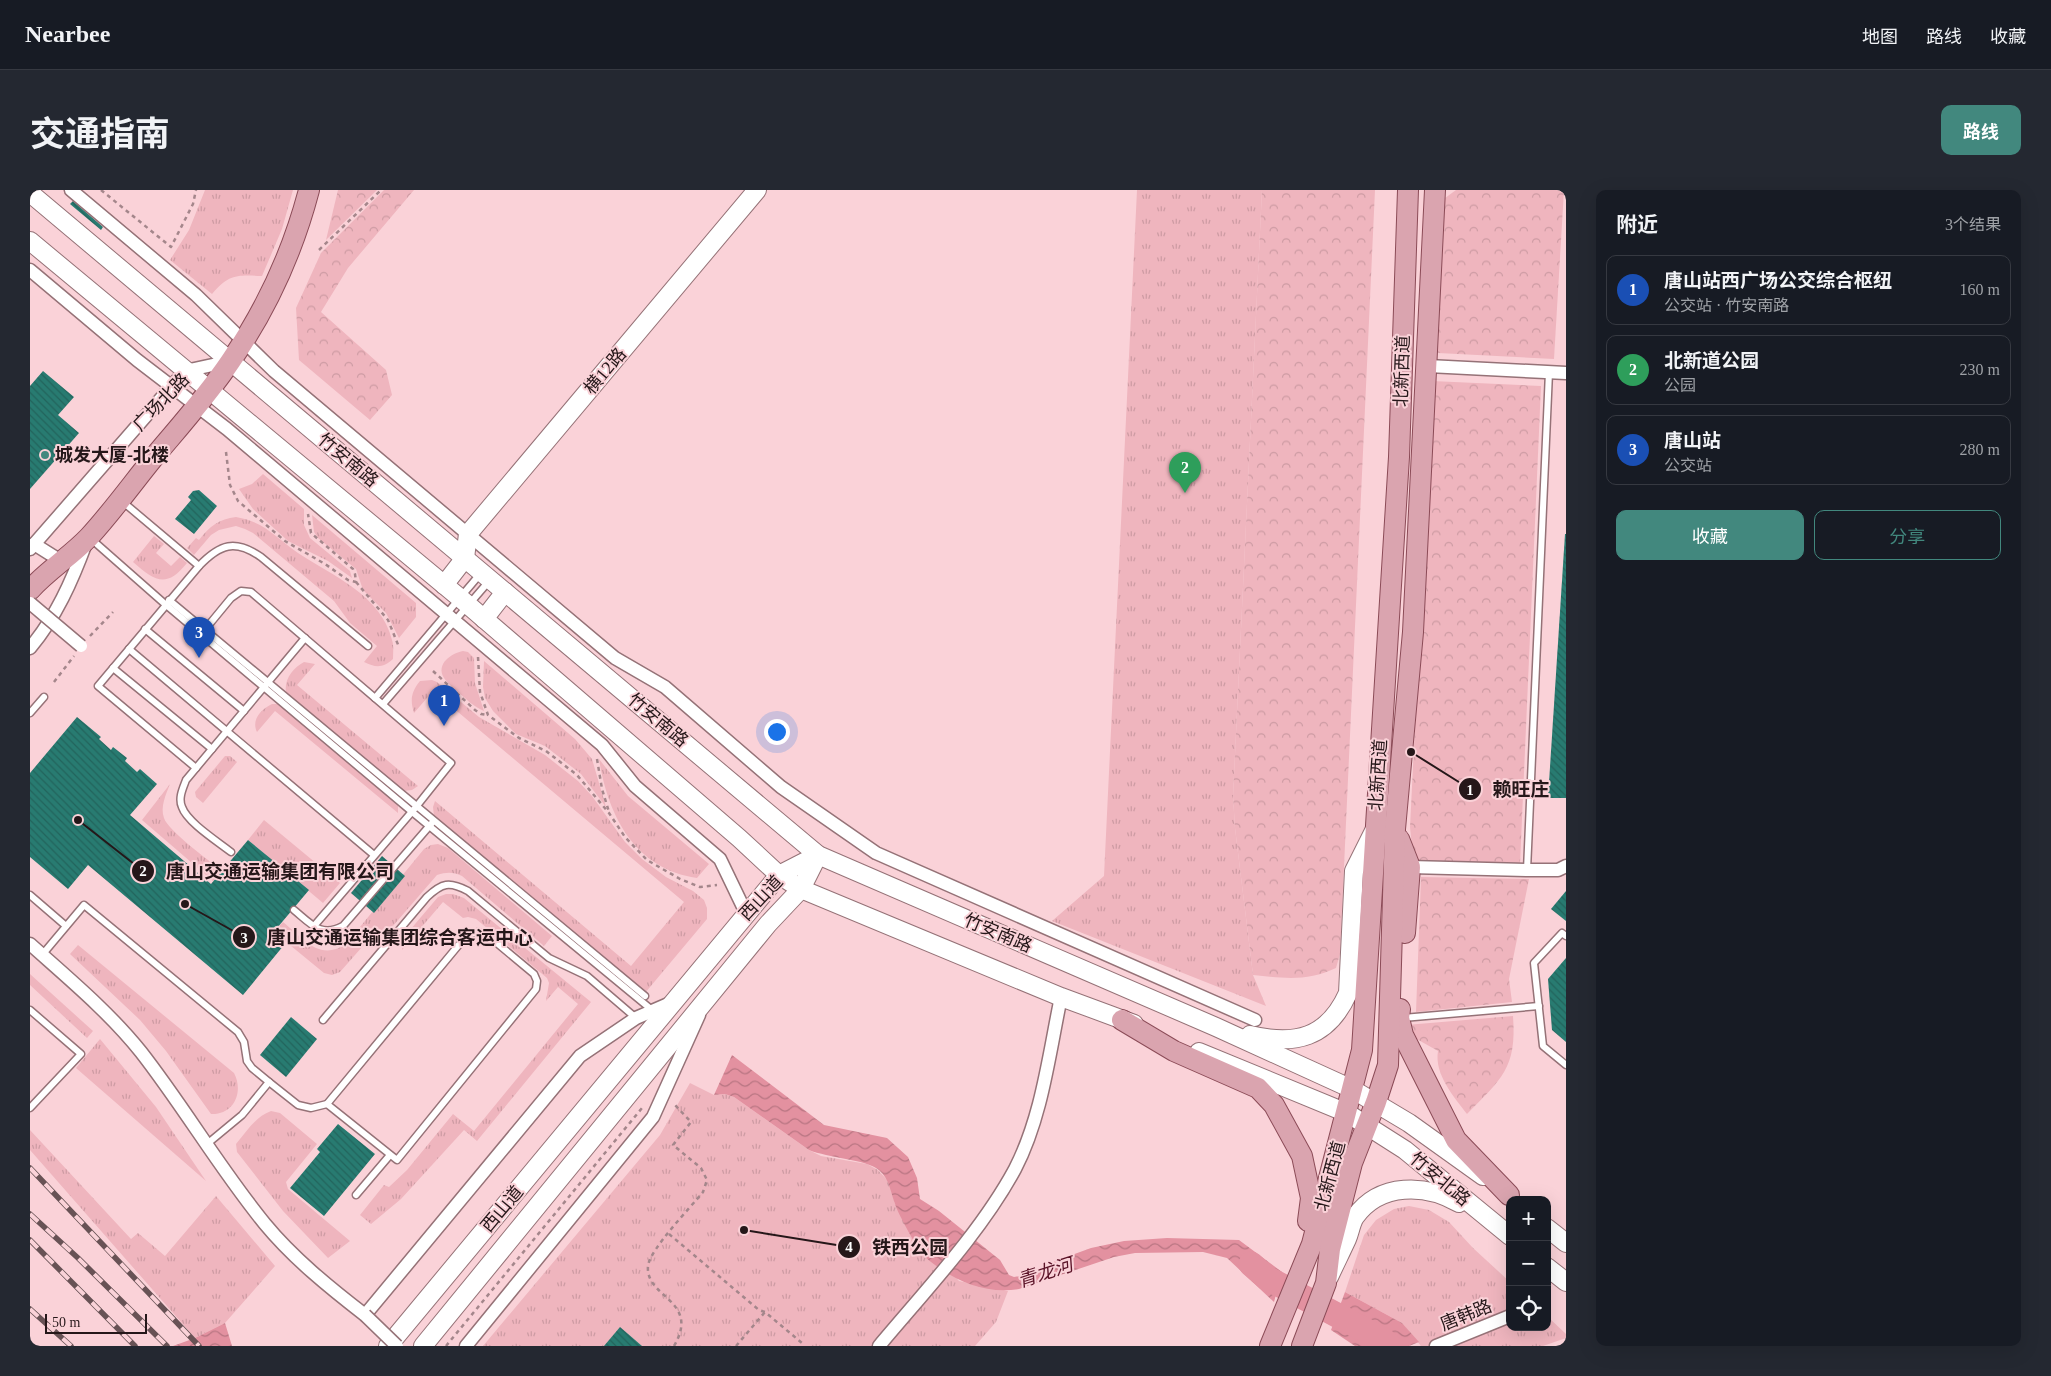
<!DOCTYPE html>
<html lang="zh">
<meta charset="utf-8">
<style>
:root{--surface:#171b24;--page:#242831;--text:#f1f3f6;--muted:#9ea1a6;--line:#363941;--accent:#42887e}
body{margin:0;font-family:"Times New Roman","Noto Sans SC",serif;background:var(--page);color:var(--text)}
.controls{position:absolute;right:15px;bottom:15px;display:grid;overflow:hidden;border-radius:10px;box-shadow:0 5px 20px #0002}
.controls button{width:45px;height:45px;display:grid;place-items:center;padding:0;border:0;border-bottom:1px solid var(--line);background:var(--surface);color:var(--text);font:25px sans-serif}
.scale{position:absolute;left:15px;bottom:12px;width:102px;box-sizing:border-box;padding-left:5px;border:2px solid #251719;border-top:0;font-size:14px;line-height:18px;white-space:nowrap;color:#251719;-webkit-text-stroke:4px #fad2d8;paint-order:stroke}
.you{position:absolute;left:746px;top:541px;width:18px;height:18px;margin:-12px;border:4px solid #fff;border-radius:50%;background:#1a73e8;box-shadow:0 0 0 8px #1a73e833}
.badge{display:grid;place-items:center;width:32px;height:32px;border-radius:50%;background:var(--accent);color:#fff;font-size:16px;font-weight:700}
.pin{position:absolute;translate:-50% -41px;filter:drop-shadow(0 1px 2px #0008)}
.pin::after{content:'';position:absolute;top:26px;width:18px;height:15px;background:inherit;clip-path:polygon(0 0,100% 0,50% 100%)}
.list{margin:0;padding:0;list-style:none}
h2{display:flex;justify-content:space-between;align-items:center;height:65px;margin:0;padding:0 20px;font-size:21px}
h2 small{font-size:16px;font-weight:400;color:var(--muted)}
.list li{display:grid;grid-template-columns:32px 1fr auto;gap:15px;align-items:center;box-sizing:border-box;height:70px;margin:0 10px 10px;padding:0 10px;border:1px solid var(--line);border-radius:10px}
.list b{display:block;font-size:19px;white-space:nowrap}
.list p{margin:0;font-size:16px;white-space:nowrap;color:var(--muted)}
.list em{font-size:16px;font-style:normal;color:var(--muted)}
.actions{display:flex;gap:10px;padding:15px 20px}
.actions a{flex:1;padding:11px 0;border:1px solid var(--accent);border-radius:10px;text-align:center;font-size:18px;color:var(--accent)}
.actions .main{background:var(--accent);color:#fff}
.icon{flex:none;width:28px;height:28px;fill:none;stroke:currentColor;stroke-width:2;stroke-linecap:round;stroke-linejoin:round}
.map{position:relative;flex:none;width:1536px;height:1156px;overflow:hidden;border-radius:10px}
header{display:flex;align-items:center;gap:30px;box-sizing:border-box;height:70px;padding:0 25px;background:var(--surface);border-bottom:1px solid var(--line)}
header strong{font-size:24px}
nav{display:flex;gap:28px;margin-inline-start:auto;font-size:18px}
.intro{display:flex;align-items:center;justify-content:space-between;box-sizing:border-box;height:120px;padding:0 30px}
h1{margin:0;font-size:35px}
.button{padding:12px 22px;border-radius:10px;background:var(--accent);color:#fff;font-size:18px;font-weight:700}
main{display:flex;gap:30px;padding:0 30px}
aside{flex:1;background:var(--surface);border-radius:10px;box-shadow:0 5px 20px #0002}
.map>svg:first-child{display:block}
.grass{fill:url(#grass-tufts)}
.forest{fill:url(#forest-crowns)}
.water{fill:url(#water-waves)}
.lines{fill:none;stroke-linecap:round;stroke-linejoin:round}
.river{stroke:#e391a0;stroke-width:25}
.building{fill:url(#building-back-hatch)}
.lane-casing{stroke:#957277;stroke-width:9}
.street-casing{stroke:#957277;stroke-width:15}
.secondary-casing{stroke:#957277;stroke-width:20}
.primary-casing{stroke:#8b4b57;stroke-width:22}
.path{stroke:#a4868b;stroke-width:2.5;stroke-dasharray:4 4;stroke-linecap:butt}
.lane{stroke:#fff;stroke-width:6}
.street{stroke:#fff;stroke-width:12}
.secondary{stroke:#fff;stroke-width:18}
.primary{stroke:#daa4af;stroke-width:20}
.rail-casing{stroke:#685255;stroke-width:5.5}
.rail{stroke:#fad2d8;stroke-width:4;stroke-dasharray:11;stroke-linecap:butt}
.street-bridge-casing{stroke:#957277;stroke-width:15;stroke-linecap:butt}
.street-bridge{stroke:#fff;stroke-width:12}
.poi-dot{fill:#42887e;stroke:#fad2d8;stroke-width:2}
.labels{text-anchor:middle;stroke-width:4;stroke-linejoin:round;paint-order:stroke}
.street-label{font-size:18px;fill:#251719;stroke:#fad2d8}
.poi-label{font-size:18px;font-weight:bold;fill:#251719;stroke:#fad2d8;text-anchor:start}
.water-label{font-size:19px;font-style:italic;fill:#5a1227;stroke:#fad2d8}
.leader{fill:none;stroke:#251719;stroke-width:2}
.callout-dot{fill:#251719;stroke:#fad2d8;stroke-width:2}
.mark-label{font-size:15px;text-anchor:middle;font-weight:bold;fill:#fff}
.callout-label{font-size:19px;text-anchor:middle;font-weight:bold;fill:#251719;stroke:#fad2d8;stroke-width:4;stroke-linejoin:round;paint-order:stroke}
</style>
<header>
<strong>Nearbee</strong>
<nav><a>地图</a><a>路线</a><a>收藏</a></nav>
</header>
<div class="intro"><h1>交通指南</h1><a class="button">路线</a></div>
<main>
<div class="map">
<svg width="1536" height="1156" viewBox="0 0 1536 1156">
<defs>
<pattern id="grass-tufts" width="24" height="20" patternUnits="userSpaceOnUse" patternTransform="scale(1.25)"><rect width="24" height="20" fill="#efb5be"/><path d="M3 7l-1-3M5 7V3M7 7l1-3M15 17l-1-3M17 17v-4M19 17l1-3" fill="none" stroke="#cd9ba3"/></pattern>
<pattern id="forest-crowns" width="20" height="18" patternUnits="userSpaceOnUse" patternTransform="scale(1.25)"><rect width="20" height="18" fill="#efb5be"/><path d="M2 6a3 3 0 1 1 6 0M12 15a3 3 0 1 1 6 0" fill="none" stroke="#cd9ba3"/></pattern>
<pattern id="water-waves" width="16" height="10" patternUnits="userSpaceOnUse" patternTransform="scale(1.25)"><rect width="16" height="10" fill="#e391a0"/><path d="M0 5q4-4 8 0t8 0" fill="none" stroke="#b87582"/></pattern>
<pattern id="building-back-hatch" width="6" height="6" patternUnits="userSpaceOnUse" patternTransform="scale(1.25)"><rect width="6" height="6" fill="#287b71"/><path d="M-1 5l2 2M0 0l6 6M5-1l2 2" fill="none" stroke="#22645c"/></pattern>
</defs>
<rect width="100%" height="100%" fill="#fad2d8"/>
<g class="grass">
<path d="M175,0H263L252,39L232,86C207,85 199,84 182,104L140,70L159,40Z"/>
<path d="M1107,0H1232L1203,606L1205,638L1223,785L1236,816L1022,731L1074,686Z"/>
<path d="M233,284L274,319V335L280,348L320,381L322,388L298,371L258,351L223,319L209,299L222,294Z"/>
<path d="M282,325L386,413V427L369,448L356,423L333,400L326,379L288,348L284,342Z"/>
<path d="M206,327C235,332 245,347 268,363C303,386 351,405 362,450C364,456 363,463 363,469C353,478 346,478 334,472L347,456L320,433L304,411L223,343L215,339L206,336L189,340L181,345L164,365L157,358L166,348L169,350C180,336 189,329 206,327Z"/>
<path d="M124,346L134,354L126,363L141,376L150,367L157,373C136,399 125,391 103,372Z"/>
<path d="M433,461L438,462L444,468L445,493L454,521C444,517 436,509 428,502C424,498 417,493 414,488C405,474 422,463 433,461Z"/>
<path d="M454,471L545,549L562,569L576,617L551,584L515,556L486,544L463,521L455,508L453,497Z"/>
<path d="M274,472L285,474L267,495L388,596L382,600L374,601L256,502C254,489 263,478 274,472Z"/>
<path d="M402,490L407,492L449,527L515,565L548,591L562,606L595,652L612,669L636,687L663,701L674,710L677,718V729L615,803L404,627L403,617L405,611L601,776L654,712L403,501L384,523C380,510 381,502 390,491Z"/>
<path d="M242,514H248L365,613L368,616V623L245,521L227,542C221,530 231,519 242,514Z"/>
<path d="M195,566H200L207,572L173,613L166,607L165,602Z"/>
<path d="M569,569L598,606L679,674L667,688C605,679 578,626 569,569Z"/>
<path d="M140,594C136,604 130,617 134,628C138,641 180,671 192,681L183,691L112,630Z"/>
<path d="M234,630L310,693L293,713L218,650Z"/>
<path d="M408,654L418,658L522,746L514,756L432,686C423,682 417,682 407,685L356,744L340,748L310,782L302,785L294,783L244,742L253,732C273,748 289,772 316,754L394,659L401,655Z"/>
<path d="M416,704H423L434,708L561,812L447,951L434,940L371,1009L341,1034L330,1025L354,995L359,997L377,980L423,924L444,941L548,814L528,797L516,811L519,793L517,788L446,729L438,727L433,728L413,712L372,760L374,747L408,707Z"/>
<path d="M48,755L204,883C214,902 204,925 181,924L136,861L110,830L40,764Z"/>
<path d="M0,784L63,841L57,848L0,795Z"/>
<path d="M70,849L126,917L176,991L46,878Z"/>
<path d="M660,893L684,905L695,904L704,907L779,960L791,966L837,974L848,980L859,992L865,1014L929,1091L978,1101L966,1132L945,1156H453L630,945Z"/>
<path d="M241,921L250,923L287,954L256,992L258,999L320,1051L298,1068L253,1021L207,962L206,954C217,941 225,927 241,921Z"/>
<path d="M0,940L101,1049L108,1043L135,1066L186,1006L245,1076L195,1133L165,1148L0,960Z"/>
<path d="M1379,1016L1399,1020L1419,1032L1443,1058L1480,1092V1137H1517V1126L1536,1144V1148L1513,1156H1391L1372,1133L1315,1102L1334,1045L1346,1030L1364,1019Z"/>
</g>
<g class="forest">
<path d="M308,0H347L296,50Z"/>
<path d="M354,0H384L318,78L291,122L356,180L362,205L340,230L269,170L266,118L291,63Z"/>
<path d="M1232,0H1345L1310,764L1306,778C1277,792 1253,788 1223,785L1205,638L1203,606Z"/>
<path d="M1426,0H1534L1524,169L1408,163L1411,11Z"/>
<path d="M1402,191L1511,196L1490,674L1386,671L1383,667L1380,637Z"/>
<path d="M1391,687L1499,689L1479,789L1482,812L1386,822Z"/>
<path d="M1483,826C1487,879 1471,889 1437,924C1424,907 1404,884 1408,861L1376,843V835Z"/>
</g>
<g class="water">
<path d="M702,865L794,935L857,948L878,967L887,988L890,1009L909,1021L970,1070L979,1085L984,1087L996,1085L1028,1070L1061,1058L1094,1051L1137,1048L1209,1050L1252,1082L1244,1112L1197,1068L1173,1062L1105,1063L1084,1067L989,1099C954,1105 920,1089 895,1067C889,1062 867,1022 865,1014C860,1001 860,990 849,980C835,969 798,968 779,960L704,907L695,904L684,905Z"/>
<path d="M1315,1102L1372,1133L1389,1152L1379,1156H1325L1301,1140Z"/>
<path d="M195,1133L202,1156H143L165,1148Z"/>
</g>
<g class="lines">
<path class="river" d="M1221,1074L1237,1088L1352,1149L1360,1156"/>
</g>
<g class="building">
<path d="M43,11L73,37L71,40L40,14Z"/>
<path d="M13,181L44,207L28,225L49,243L0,299V196Z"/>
<path d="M169,300L187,316L164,344L145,329L161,310L158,307L163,301Z"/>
<path d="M1535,344H1536V608H1518Z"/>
<path d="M47,527L71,547L69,549L81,560L83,557L97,568L95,571L107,582L110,579L127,594L100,625L181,694L218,650L279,700L242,744L254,755L213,805L58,675L38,699L0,667V583Z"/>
<path d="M352,666L375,686L344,723L321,703Z"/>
<path d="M1536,701V731L1521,719Z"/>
<path d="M1536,768V852L1522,840L1518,789Z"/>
<path d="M261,827L287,849L256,887L230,865Z"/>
<path d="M308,934L345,964L294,1026L260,998L290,962L287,959Z"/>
<path d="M590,1137L612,1156H574Z"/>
</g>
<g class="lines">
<g class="lane-casing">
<g id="lane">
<path d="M93,312L169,376L68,496L166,578"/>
<path d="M60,348L135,414L381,621L622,820"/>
<path d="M169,376C190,354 205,349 231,367L338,456"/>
<path d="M139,410L615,806"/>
<path d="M115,439L214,521"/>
<path d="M173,442L201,408L211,401L221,402L421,573L386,617L284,736"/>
<path d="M99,459L344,665"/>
<path d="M83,478L182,559"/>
<path d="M345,508L451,383"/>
<path d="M353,514L460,390"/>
<path d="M0,523L14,507"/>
<path d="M201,662C187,651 157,632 152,617C148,608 153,598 156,590L275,448"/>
<path d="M1497,680L1519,182"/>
<path d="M0,705L36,736"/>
<path d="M264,720C281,734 291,748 313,736L402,633"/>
<path d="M448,742L456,744L504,784L507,791L506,799L367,970L297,914L432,751L440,744Z"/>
<path d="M1536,746L1532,743L1504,773L1513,856L1536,875"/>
<path d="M12,765L54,715L208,842L214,852L217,871L222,878L239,892L268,915L281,918L297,914"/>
<path d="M0,820L51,864L0,918"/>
<path d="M1373,828L1509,816"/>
<path d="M293,830L397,707C412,693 419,691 438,701L519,768L557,786L606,828"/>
<path d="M177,954L212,925L239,892"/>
<path d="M326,1005L360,965"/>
</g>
</g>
<g class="street-casing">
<g id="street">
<path d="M41,0L166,105L244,181L585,468L635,497L751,597L846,663L1225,830"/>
<path d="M0,80L107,170L197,239L572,555L605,596L690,669L716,723"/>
<path d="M1398,176L1536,183"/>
<path d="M4,354L31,371"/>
<path d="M0,359L155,181L201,171"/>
<path d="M0,458C26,427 42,391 56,353"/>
<path d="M1380,677L1497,680H1528L1536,676"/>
<path d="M0,754C38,788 79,822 111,862C154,917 190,979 235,1034C263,1068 300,1098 335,1125L550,866L606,828L643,812"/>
<path d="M436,1156L623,927L669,825"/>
<path d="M849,1156C895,1101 951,1042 985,979C1012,927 1019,864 1031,807"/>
<path d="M1406,1156L1480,1126"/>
</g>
</g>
<g class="secondary-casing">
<g id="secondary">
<path d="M0,3L788,665L1186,837L1322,899L1379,933L1453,986"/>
<path d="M0,51L430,408L709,648L749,685L771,699L1031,807L1104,834"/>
<path d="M414,395L435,368L438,344L727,0"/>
<path d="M454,429L475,402"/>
<path d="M1220,845C1265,856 1298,848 1318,803L1324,681L1344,641"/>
<path d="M1169,862L1317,923L1375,960L1480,1046"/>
<path d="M1517,1038L1536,1053"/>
<path d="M1517,1077L1536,1092"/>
<path d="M1299,1087C1305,1074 1311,1062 1317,1049C1320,1042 1321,1033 1325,1027C1350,992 1396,994 1429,1013"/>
<path d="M358,1156L749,685L788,665"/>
<path d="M393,1156L738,734L771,699L788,665"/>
</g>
</g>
<g class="primary-casing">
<g id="primary">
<path d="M0,400C18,380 41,366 59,347C82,322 102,294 124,267C150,236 177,206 200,172C236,120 263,61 279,0"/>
<path d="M1369,649L1380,677L1375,743"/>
<path d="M1370,819L1369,828L1373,845L1426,950L1479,1005"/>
<path d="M1092,830L1144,861L1228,898L1244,915L1272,966L1281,1008L1278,1031"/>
<path d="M1240,1156L1282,1054L1332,860L1369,267L1378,0"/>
<path d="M1272,1156L1296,1093L1300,1059L1322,973L1346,912L1358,875L1365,639L1383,442L1405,0"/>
</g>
</g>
<g class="path">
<path d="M71,0L141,57L163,14L166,0"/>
<path d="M289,60L351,0"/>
<path d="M196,262L200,295L208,311L255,351L295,374L318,390L326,392L325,384L323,379L281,343L278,324"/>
<path d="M326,392L358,430L369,457"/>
<path d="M60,446L83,422"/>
<path d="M448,467L450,502L458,525L489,548L516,561L547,585L579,623L595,647L617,670L650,689L670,697L687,695"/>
<path d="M403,481L445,520L451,524L458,525"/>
<path d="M24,492L44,466"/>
<path d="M567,569L572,599L579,622"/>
<path d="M639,1044L729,1120L735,1122L772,1153"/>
<path d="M416,1156L612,918"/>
<path d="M644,1156C671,1110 615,1108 618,1076C620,1059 661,1017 673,1002L677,990L671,978L643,955L661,932L645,915"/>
<path d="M706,1156L735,1122"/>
</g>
<use href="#lane" class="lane"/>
<use href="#street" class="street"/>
<use href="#secondary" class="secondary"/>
<use href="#primary" class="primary"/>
<g class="rail-casing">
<g id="rail">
<path d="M0,978L169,1156"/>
<path d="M0,1024L48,1068L137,1156"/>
<path d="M0,1050L105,1156"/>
<path d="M0,1119L41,1156"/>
</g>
</g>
<use href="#rail" class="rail"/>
<g class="street-bridge-casing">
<g id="street-bridge">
<path d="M0,413L51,456"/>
<path d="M335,1125L367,1156"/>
</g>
</g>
<use href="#street-bridge" class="street-bridge"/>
</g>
<circle class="poi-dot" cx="15" cy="265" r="5"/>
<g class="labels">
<g class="street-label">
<text transform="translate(575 181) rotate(-50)" y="6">横12路</text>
<text transform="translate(1372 181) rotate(-88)" y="6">北新西道</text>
<text transform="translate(131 212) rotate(-46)" y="6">广场北路</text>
<text transform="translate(318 270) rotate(40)" y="6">竹安南路</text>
<text transform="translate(628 530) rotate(40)" y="6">竹安南路</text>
<text transform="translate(1348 585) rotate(-86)" y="6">北新西道</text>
<text transform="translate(731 708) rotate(-47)" y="6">西山道</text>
<text transform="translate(968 743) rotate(23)" y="6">竹安南路</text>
<text transform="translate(1300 986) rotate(-75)" y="6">北新西道</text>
<text transform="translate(1410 989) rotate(40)" y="6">竹安北路</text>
<text transform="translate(472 1019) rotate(-50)" y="6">西山道</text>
<text transform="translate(1436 1125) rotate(-22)" y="6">唐韩路</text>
</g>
<g class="poi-label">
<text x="25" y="271">城发大厦-北楼</text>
</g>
<g class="water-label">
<text transform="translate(1015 1082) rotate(-18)" y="7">青龙河</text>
</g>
</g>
<path class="leader" d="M1381 562L1440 599M48 630L113 681M155 714L214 747M714 1040L819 1057"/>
<g class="callout-dot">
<circle cx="1381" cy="562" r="5"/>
<circle cx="48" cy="630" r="5"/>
<circle cx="155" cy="714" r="5"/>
<circle cx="714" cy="1040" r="5"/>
<circle cx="1440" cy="599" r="12"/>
<circle cx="113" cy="681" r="12"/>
<circle cx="214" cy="747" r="12"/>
<circle cx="819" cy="1057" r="12"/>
</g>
<g class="mark-label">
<text x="1440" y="605">1</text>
<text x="113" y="686">2</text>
<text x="214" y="753">3</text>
<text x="819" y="1062">4</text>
</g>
<g class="callout-label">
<text x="1491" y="606">赖旺庄</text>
<text x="250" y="688">唐山交通运输集团有限公司</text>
<text x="370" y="754">唐山交通运输集团综合客运中心</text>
<text x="880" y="1064">铁西公园</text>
</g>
</svg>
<div class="controls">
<button>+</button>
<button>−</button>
<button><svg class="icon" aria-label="locate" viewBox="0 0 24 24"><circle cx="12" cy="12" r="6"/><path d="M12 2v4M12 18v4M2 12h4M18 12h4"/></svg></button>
</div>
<div class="scale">50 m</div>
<div class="you"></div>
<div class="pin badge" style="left:414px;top:536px;background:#1a4fb4">1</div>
<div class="pin badge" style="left:1155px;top:303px;background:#2e9e5b">2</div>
<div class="pin badge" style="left:169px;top:468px;background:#1a4fb4">3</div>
</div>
<aside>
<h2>附近<small>3个结果</small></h2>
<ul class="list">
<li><span class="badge" style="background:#1a4fb4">1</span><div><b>唐山站西广场公交综合枢纽</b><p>公交站 · 竹安南路</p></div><em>160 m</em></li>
<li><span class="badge" style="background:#2e9e5b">2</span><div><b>北新道公园</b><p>公园</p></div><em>230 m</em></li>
<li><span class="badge" style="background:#1a4fb4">3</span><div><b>唐山站</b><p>公交站</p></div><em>280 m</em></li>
</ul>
<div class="actions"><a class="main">收藏</a><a>分享</a></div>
</aside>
</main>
